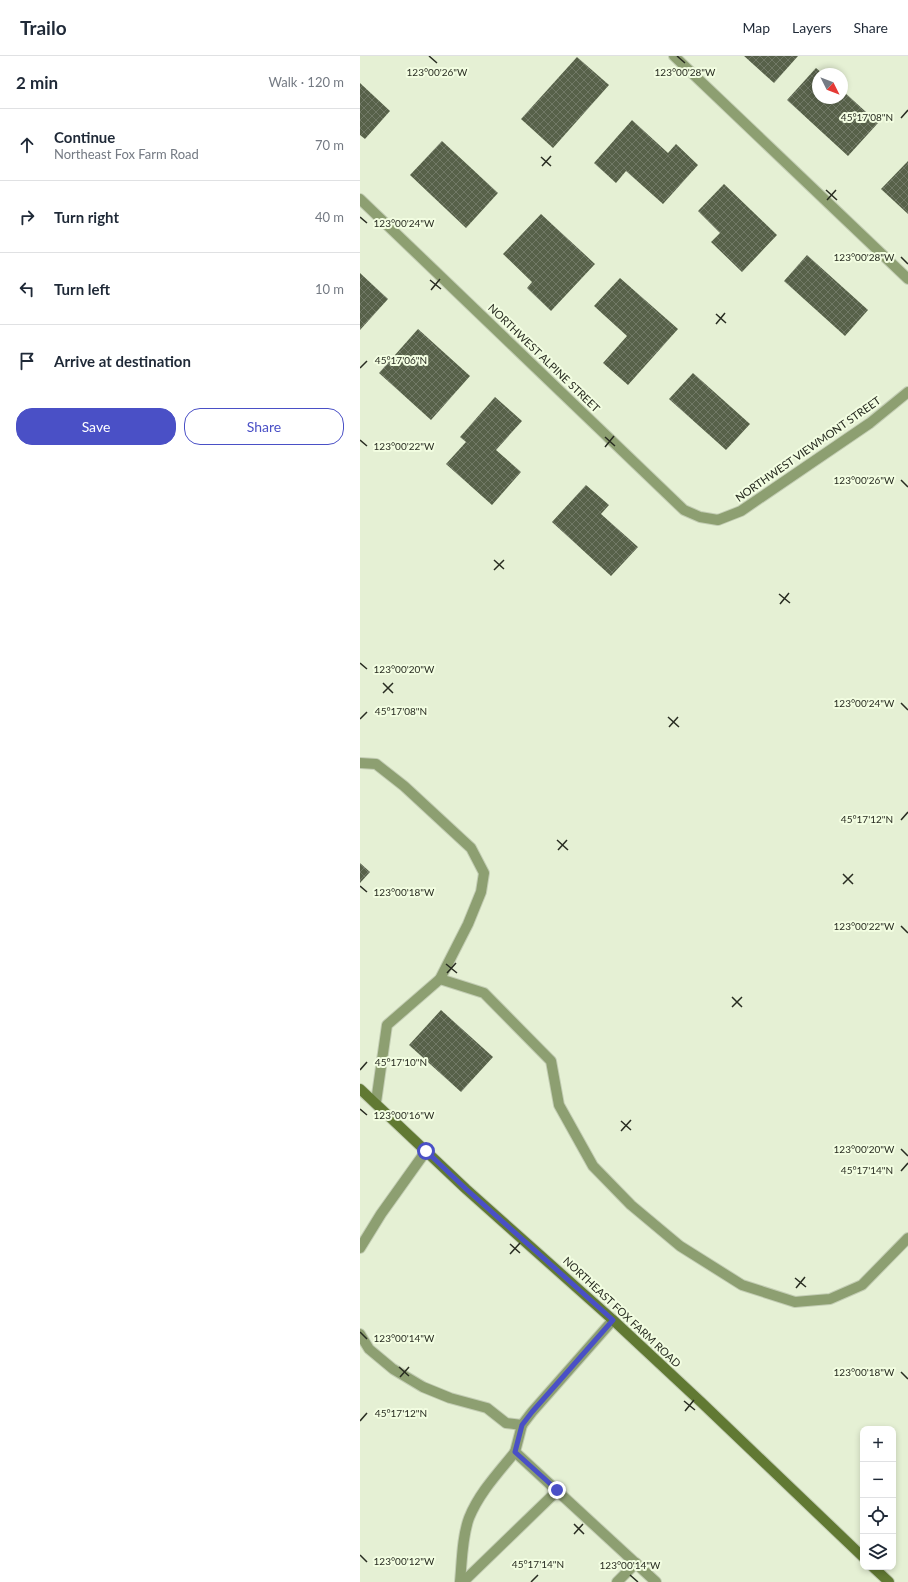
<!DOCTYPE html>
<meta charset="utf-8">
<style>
:root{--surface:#fff;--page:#f2f2f3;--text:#1f2937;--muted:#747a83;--line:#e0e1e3;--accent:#4a50c6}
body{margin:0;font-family:Lato,sans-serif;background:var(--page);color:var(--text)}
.controls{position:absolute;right:12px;bottom:12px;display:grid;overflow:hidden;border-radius:8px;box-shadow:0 2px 6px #0003}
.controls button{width:36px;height:36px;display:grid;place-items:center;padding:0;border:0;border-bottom:1px solid var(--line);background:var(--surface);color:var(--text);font:20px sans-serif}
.compass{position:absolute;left:452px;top:12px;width:36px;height:36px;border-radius:50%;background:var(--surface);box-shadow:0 2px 6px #0003;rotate:132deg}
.stop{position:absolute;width:12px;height:12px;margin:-9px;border:3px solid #4a50c6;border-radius:50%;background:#fff}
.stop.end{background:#4a50c6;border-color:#fff;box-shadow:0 1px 4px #0008}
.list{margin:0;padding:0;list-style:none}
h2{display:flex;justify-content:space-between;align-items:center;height:52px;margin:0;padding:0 16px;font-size:17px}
h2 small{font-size:13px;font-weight:400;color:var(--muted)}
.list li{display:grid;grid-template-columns:26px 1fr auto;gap:12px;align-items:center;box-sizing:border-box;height:72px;padding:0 16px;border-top:1px solid var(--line)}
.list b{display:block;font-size:15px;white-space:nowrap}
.list p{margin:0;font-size:13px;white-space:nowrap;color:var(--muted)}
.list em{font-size:13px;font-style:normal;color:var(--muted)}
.actions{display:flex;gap:8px;padding:12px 16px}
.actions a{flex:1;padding:9px 0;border:1px solid var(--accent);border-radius:16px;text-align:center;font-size:14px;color:var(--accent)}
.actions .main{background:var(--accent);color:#fff}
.icon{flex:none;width:22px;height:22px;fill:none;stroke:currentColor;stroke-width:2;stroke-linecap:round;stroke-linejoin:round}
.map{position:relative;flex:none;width:548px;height:1526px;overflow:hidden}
header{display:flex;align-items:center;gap:24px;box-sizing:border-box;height:56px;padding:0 20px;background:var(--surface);border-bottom:1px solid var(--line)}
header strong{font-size:19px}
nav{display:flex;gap:22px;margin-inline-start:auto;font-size:14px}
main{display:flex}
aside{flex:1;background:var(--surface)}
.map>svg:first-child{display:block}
.building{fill:url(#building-cross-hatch)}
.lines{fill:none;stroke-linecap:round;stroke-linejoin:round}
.lane-casing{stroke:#c3cdb4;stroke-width:12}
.street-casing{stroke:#c3cdb4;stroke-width:12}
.secondary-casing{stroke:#c3cdb4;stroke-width:12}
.lane{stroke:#8d9f71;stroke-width:10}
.street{stroke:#8d9f71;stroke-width:10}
.secondary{stroke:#617933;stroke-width:10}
.route{stroke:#4a50c6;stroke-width:5}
.ticks{fill:none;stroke:#282c21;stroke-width:1.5}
.labels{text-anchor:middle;stroke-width:4;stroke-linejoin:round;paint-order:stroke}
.street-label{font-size:11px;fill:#282c21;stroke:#f2fde1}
.ticks-label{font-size:10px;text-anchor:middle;fill:#282c21;stroke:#f2fde1;stroke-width:4;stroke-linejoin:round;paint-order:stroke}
</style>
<header>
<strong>Trailo</strong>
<nav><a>Map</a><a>Layers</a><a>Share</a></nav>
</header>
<main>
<aside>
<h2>2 min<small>Walk · 120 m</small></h2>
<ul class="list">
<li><svg class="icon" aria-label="ahead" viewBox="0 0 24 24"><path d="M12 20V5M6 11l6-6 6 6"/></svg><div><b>Continue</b><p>Northeast Fox Farm Road</p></div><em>70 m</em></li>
<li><svg class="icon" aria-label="right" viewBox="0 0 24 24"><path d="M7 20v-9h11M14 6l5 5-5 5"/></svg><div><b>Turn right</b></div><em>40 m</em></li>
<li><svg class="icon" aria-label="left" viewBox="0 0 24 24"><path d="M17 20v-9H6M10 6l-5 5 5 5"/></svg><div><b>Turn left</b></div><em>10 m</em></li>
<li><svg class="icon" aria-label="arrive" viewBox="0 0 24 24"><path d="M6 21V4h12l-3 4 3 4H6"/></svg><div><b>Arrive at destination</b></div></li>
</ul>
<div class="actions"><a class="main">Save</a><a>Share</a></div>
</aside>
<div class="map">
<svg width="548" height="1526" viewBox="0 0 548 1526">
<defs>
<pattern id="building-cross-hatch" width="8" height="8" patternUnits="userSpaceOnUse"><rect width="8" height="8" fill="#576149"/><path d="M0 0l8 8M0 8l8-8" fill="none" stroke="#717966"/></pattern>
</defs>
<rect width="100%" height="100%" fill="#e5f0d4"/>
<g class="building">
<path d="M384,0H438L414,27Z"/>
<path d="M217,1L249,29L193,92L161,63Z"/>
<path d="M456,12L463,18H458V42H482V34L518,67L488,100L427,44Z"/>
<path d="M0,27L30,55L5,83L0,79Z"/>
<path d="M272,64L308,97L316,88L338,109L303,148L266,115L256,127L234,107Z"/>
<path d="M82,85L138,137L106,172L50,119Z"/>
<path d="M548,105V158L521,133Z"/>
<path d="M364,128L417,179L382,216L351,186L360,177L338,155Z"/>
<path d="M181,158L235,208L191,255L167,232L172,226L143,198Z"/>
<path d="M447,199L508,254L485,280L424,225Z"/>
<path d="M0,217L28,243L0,274Z"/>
<path d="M260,222L318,273L268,329L243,307L267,280L234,250Z"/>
<path d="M58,273L110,320L71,364L19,317Z"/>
<path d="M333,317L390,368L366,394L309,343Z"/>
<path d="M135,341L162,365L136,394L161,416L132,449L86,408L106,386L100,381Z"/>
<path d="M226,429L249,449L241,458L278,491L251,520L192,466Z"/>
<path d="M0,807L10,816L0,827Z"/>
<path d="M81,954L133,1001L101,1036L49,989Z"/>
</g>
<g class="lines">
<g class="lane-casing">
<g id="lane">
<path d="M0,707L16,708L44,730L111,792L124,817L121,836L108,868L80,923"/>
<path d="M16,1046L27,969L80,923L124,937L191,1005L199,1049L233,1110L271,1149L320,1190L382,1229L435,1246L470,1243L502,1229L548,1182"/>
<path d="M0,1192L21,1158L66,1095"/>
<path d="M0,1278L9,1293L33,1313L63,1331L90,1342L127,1352L146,1367L162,1369L172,1356L253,1264"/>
<path d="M162,1369L155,1396L296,1526"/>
<path d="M100,1526C102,1505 102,1481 109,1462C119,1437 138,1417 155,1396"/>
<path d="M103,1526L197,1435"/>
<path d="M257,1526L276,1507"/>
</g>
</g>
<g class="street-casing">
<g id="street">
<path d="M314,0L548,223"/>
<path d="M0,143L324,454L340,461L358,464L381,455L510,367L548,336"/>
</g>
</g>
<g class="secondary-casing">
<g id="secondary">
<path d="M0,1033L106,1133L253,1264L342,1347L503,1501"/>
<path d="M513,1511L529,1526"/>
</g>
</g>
<use href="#lane" class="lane"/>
<use href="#street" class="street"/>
<use href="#secondary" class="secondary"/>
</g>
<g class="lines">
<path class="route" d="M66,1095L106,1133L253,1264L172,1356L162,1369L155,1396L197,1434"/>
</g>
<path class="ticks" d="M69,0L77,7M317,0L325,7M541,62L548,54M181,101L191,110M182,110L191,100M466,134L477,144M467,144L476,134M0,161L7,167M541,201L548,208M70,224L81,233M71,234L80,223M356,258L366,267M356,268L365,257M0,312L7,305M245,381L255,390M0,384L7,390M245,391L254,380M541,424L548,431M134,504L144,513M134,514L144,504M419,538L430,547M420,548L429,537M0,607L7,613M23,627L33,637M23,637L33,627M541,647L548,654M308,661L319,671M0,663L7,656M309,671L318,661M541,764L548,756M197,784L208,794M198,794L207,784M483,818L493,828M483,828L493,818M0,830L7,836M541,870L548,877M86,908L97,917M87,917L96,907M372,941L382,951M372,951L382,941M0,1014L7,1006M0,1053L7,1059M261,1065L271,1074M261,1075L271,1064M541,1093L548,1100M541,1115L548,1107M150,1188L160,1197M150,1198L160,1187M435,1222L446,1231M436,1232L445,1221M0,1276L7,1283M39,1311L49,1320M541,1316L548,1323M40,1321L49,1311M324,1345L335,1354M325,1355L334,1344M0,1365L7,1357M214,1468L224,1478M214,1478L223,1468M0,1499L7,1506M270,1519L278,1526M171,1526L178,1519"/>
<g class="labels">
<g class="street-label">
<text transform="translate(184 302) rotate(44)" y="4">NORTHWEST ALPINE STREET</text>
<text transform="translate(448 393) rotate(-35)" y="4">NORTHWEST VIEWMONT STREET</text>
<text transform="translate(262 1256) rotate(43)" y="4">NORTHEAST FOX FARM ROAD</text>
</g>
</g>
<g class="ticks-label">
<text x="77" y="20">123°00'26"W</text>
<text x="325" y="20">123°00'28"W</text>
<text x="507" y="65">45°17'08"N</text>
<text x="44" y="171">123°00'24"W</text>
<text x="504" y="205">123°00'28"W</text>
<text x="41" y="308">45°17'06"N</text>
<text x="44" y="394">123°00'22"W</text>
<text x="504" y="428">123°00'26"W</text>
<text x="44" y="617">123°00'20"W</text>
<text x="504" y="651">123°00'24"W</text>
<text x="41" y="659">45°17'08"N</text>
<text x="507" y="767">45°17'12"N</text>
<text x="44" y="840">123°00'18"W</text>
<text x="504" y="874">123°00'22"W</text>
<text x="41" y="1010">45°17'10"N</text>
<text x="44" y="1063">123°00'16"W</text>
<text x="504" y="1097">123°00'20"W</text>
<text x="507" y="1118">45°17'14"N</text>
<text x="44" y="1286">123°00'14"W</text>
<text x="504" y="1320">123°00'18"W</text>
<text x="41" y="1361">45°17'12"N</text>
<text x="44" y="1509">123°00'12"W</text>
<text x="178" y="1512">45°17'14"N</text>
<text x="270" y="1513">123°00'14"W</text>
</g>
</svg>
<div class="controls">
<button>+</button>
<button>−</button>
<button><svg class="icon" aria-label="locate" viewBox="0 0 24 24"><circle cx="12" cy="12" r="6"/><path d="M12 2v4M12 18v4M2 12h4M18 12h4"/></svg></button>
<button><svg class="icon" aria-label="layers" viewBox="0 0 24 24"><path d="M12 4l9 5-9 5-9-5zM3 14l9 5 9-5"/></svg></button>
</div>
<svg class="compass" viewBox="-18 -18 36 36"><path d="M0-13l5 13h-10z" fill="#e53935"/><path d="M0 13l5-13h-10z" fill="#747a83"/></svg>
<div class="stop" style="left:66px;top:1095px"></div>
<div class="stop end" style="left:197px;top:1434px"></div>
</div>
</main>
